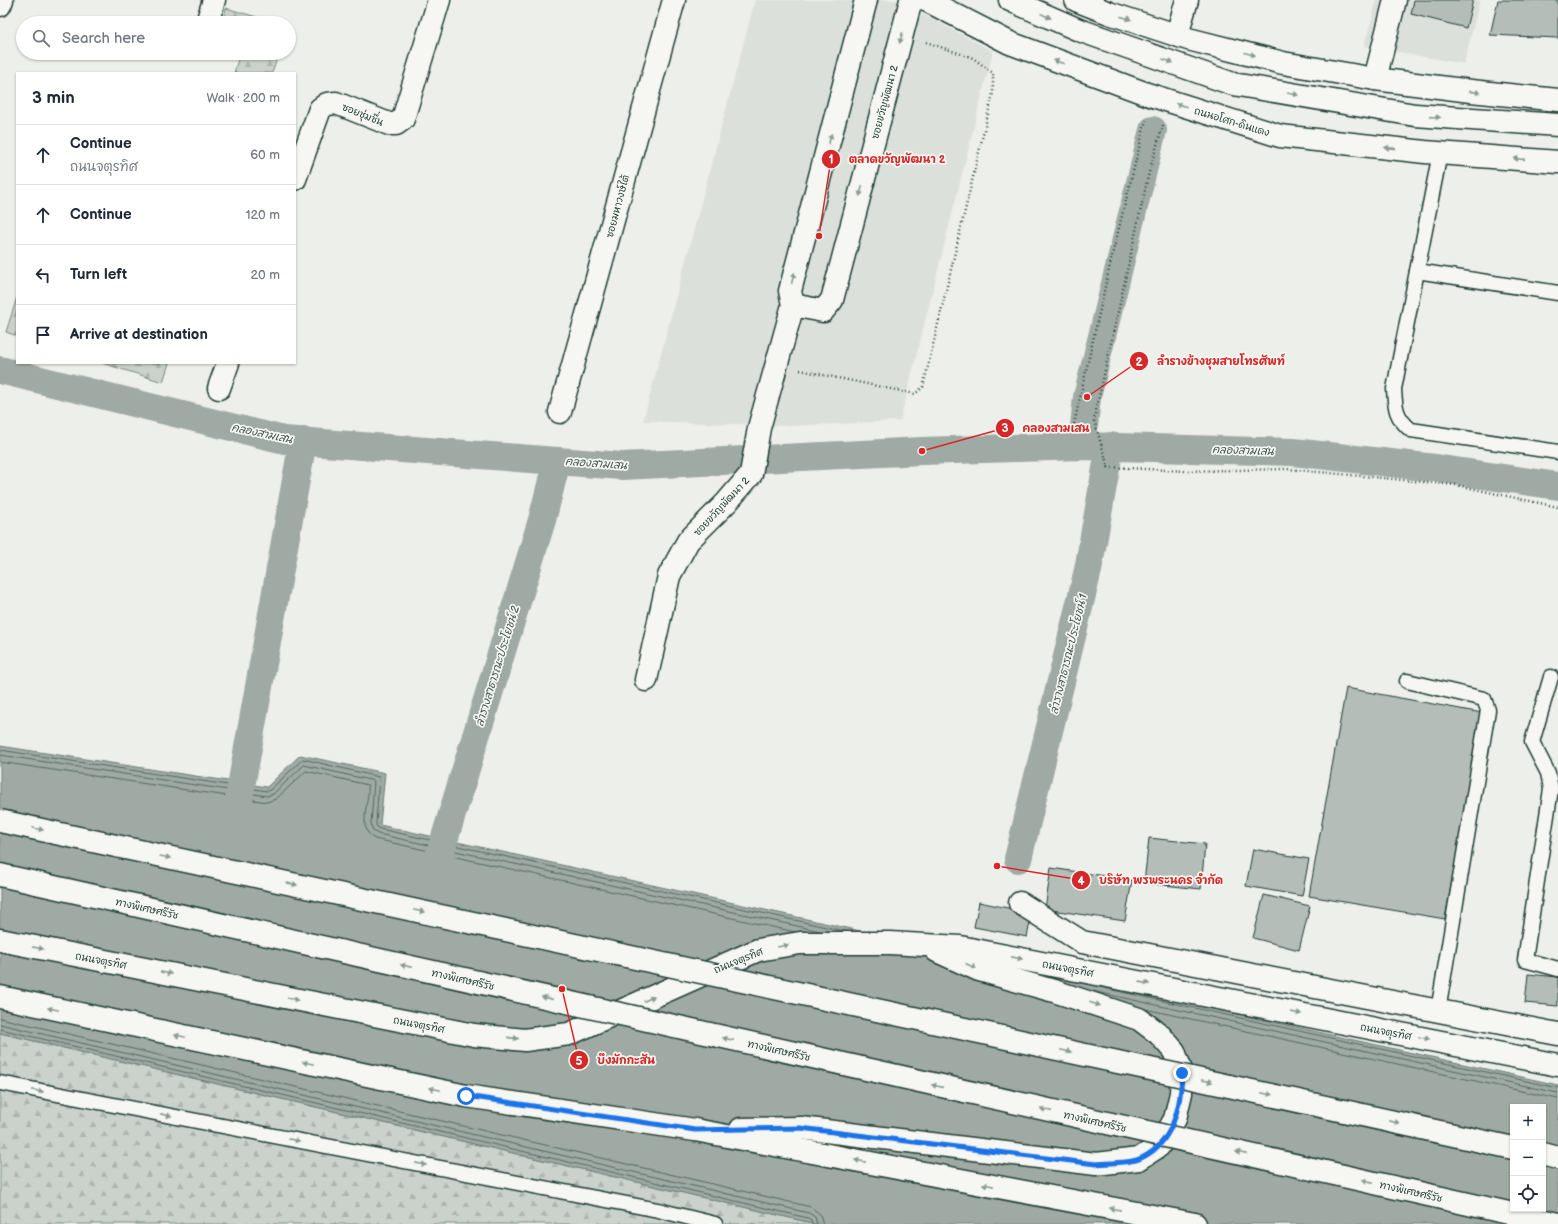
<!DOCTYPE html>
<meta charset="utf-8">
<style>
:root{--surface:#fff;--page:#f6f6f7;--text:#1f2937;--muted:#747a83;--line:#e0e1e3}
body{margin:0;font-family:"Balsamiq Sans","Playpen Sans Thai",sans-serif;background:var(--page);color:var(--text)}
.controls{position:absolute;right:12px;bottom:12px;display:grid;overflow:hidden;border-radius:0px;box-shadow:0 1px 3px #0004}
.controls button{width:36px;height:36px;display:grid;place-items:center;padding:0;border:0;border-bottom:1px solid var(--line);background:var(--surface);color:var(--text);font:20px sans-serif}
.stop{position:absolute;width:12px;height:12px;margin:-9px;border:3px solid #1a73e8;border-radius:50%;background:#fff}
.stop.end{background:#1a73e8;border-color:#fff;box-shadow:0 1px 4px #0008}
.list{margin:0;padding:0;list-style:none}
h2{display:flex;justify-content:space-between;align-items:center;height:52px;margin:0;padding:0 16px;font-size:17px}
h2 small{font-size:13px;font-weight:400;color:var(--muted)}
.list li{display:grid;grid-template-columns:26px 1fr auto;gap:12px;align-items:center;box-sizing:border-box;height:60px;padding:0 16px;border-top:1px solid var(--line)}
.list b{display:block;font-size:15px;white-space:nowrap}
.list p{margin:0;font-size:13px;white-space:nowrap;color:var(--muted)}
.list em{font-size:13px;font-style:normal;color:var(--muted)}
.icon{flex:none;width:22px;height:22px;fill:none;stroke:currentColor;stroke-width:2;stroke-linecap:round;stroke-linejoin:round}
.map{position:relative;flex:none;width:1558px;height:1224px;overflow:hidden}
.search{position:absolute;background:var(--surface);box-shadow:0 1px 3px #0004;left:16px;top:16px;width:280px;height:44px;display:flex;align-items:center;gap:10px;box-sizing:border-box;padding:0 14px;border-radius:22px;color:var(--muted);font-size:15px}
.panel{position:absolute;background:var(--surface);box-shadow:0 1px 3px #0004;left:16px;top:72px;width:280px;height:292px;border-radius:0px}
.map>svg:first-child{display:block}
.built{fill:#dce0db}
.forest{fill:url(#forest-firs);stroke:#758880}
.water{fill:#9faaa4;stroke:#6c7e77;fill-rule:evenodd}
.lines{fill:none;stroke-linecap:round;stroke-linejoin:round}
.shore{stroke:#526961;stroke-width:1}
.canal{stroke:#9faaa4;stroke-width:28}
.building{fill:#b4bdb8;stroke:#1f3d34}
.lane-casing{stroke:#1f3d34;stroke-width:17}
.street-casing{stroke:#1f3d34;stroke-width:25}
.secondary-casing{stroke:#1f3d34;stroke-width:25}
.primary-casing{stroke:#1f3d34;stroke-width:25}
.highway-casing{stroke:#1f3d34;stroke-width:25}
.path{stroke:#1f3d34;stroke-width:2.5;stroke-dasharray:1 3;stroke-linecap:butt}
.lane{stroke:#f6f6f2;stroke-width:14}
.street{stroke:#f6f6f2;stroke-width:22}
.secondary{stroke:#f6f6f2;stroke-width:22}
.primary{stroke:#f6f6f2;stroke-width:22}
.highway{stroke:#f6f6f2;stroke-width:22}
.highway-bridge-casing{stroke:#1f3d34;stroke-width:25;stroke-linecap:butt}
.highway-bridge{stroke:#f6f6f2;stroke-width:22}
.oneway{fill:#8a9a93}
.route{stroke:#1a73e8;stroke-width:5}
.labels{text-anchor:middle;stroke-width:3.5;stroke-linejoin:round;paint-order:stroke}
.street-label{font-size:10px;fill:#1f3d34;stroke:#f6f6f2}
.water-label{font-size:11px;font-style:italic;fill:#3f5850;stroke:#f6f6f2}
.leader{fill:none;stroke:#d62828;stroke-width:1.5}
.callout-dot{fill:#d62828;stroke:#f6f6f2;stroke-width:1.5}
.mark-label{font-size:12px;text-anchor:middle;font-weight:bold;fill:#fff}
.callout-label{font-size:11px;text-anchor:middle;font-weight:bold;fill:#d62828;stroke:#f6f6f2;stroke-width:3.5;stroke-linejoin:round;paint-order:stroke}
</style>
<div class="map">
<svg width="1558" height="1224" viewBox="0 0 1558 1224">
<defs>
<pattern id="forest-firs" width="22" height="20" patternUnits="userSpaceOnUse"><rect width="22" height="20" fill="#cbd2cc"/><path d="M5 1l3.5 6h-7zM16 11l3.5 6h-7z" fill="#aeb5b0"/></pattern>
</defs>
<rect width="100%" height="100%" fill="#edefea"/>
<filter id="ink" filterUnits="userSpaceOnUse"><feTurbulence type="fractalNoise" baseFrequency=".025" numOctaves="2"/><feDisplacementMap in="SourceGraphic" scale="8" xChannelSelector="R" yChannelSelector="G"/><feConvolveMatrix kernelMatrix="1 2 1 2 8 2 1 2 1" color-interpolation-filters="sRGB"/></filter>
<g filter="url(#ink)">
<g class="built">
<path d="M755,0H896L993,51L900,421L791,426L643,421Z"/>
<path d="M1377,0H1480L1464,64L1364,46Z"/>
</g>
<g class="forest">
<path d="M226,8L277,23H223Z"/>
<path d="M240,53H279L272,73H234Z"/>
<path d="M17,297V336L6,332Z"/>
<path d="M102,363H169L163,382Z"/>
<path d="M0,1033L816,1224H0Z"/>
</g>
<path class="water" d="M0,746L267,787L300,755L385,773L380,825L1558,1085V1224H816L0,1033ZM1513,1107H1543V1209H1513Z"/>
<g class="lines">
<g class="shore">
<path d="M0,750L267,791L270,790L303,759L379,777L376,824L377,827L380,829L844,931"/>
<path d="M0,755L267,796L273,794L304,765L374,781L371,825L373,831L378,834L820,931"/>
<path d="M0,762L267,802L276,799L306,771L368,785C370,802 356,829 375,839L795,932"/>
<path d="M1072,981L1558,1088"/>
<path d="M1092,991L1558,1093"/>
<path d="M1145,1009L1558,1099"/>
<path d="M0,1018L811,1207L820,1214L823,1224"/>
<path d="M0,1024L809,1213L815,1217L817,1224"/>
<path d="M0,1029L808,1218L811,1220L812,1224"/>
</g>
<g class="canal">
<path d="M0,370L284,440L622,466L922,451L1082,446L1293,452L1435,468L1558,486"/>
<path d="M1082,446L1087,397L1153,130"/>
<path d="M237,809L303,441"/>
<path d="M1018,859L1088,570L1110,446"/>
<path d="M435,870L542,520L557,461"/>
</g>
</g>
<g class="building">
<path d="M1414,0H1473L1466,28L1411,14Z"/>
<path d="M1498,0H1558V38L1490,35Z"/>
<path d="M1346,688L1482,713L1445,919L1309,896Z"/>
<path d="M1149,838L1205,844L1201,889L1144,883Z"/>
<path d="M1253,849L1309,859L1302,896L1246,886Z"/>
<path d="M1051,868L1132,880L1125,921L1045,909Z"/>
<path d="M1264,895L1310,906L1299,950L1253,938Z"/>
<path d="M979,902L1032,913L1027,937L974,927Z"/>
<path d="M1528,974L1558,977V1006L1525,1003Z"/>
</g>
<g class="lines">
<g class="lane-casing">
<g id="lane">
<path d="M1440,153L1394,389C1395,408 1396,418 1411,430L1558,452"/>
<path d="M1417,271L1558,293"/>
<path d="M1551,677L1532,742L1548,773L1551,789L1525,960L1558,969"/>
<path d="M1407,681L1484,699L1488,710L1438,1011"/>
<path d="M0,1083L658,1210L715,1224"/>
</g>
</g>
<g class="street-casing">
<g id="street">
<path d="M866,0L790,291L793,305L823,311L832,300L911,0"/>
<path d="M0,5L2,0"/>
<path d="M207,23L214,0"/>
<path d="M1177,35L1187,0"/>
<path d="M1375,79L1395,0"/>
<path d="M295,179L320,109L327,104L336,103L389,124H396L403,119L439,0"/>
<path d="M219,388L228,363"/>
<path d="M560,412L674,0"/>
<path d="M646,680L669,576L688,541L727,502L751,474L759,428L793,305"/>
<path d="M1020,903L1082,942L1558,1034"/>
</g>
</g>
<g class="secondary-casing">
<g id="secondary">
<path d="M0,940L474,1035L525,1040L569,1034L758,950L800,943H890L960,947L1558,1065"/>
<path d="M0,997L466,1096L695,1130L1195,1224"/>
<path d="M741,1129L801,1128L1096,1164L1139,1159L1159,1146L1175,1119L1181,1093L1182,1073L1174,1051L1159,1034L1139,1019L1054,991L979,970L937,951"/>
</g>
</g>
<g class="primary-casing">
<g id="primary">
<path d="M926,0L1010,43L1147,94L1280,136L1425,152L1558,162"/>
<path d="M1010,0L1079,30L1233,84L1415,115L1558,125"/>
<path d="M1076,0L1109,13L1188,39L1283,63L1375,79L1471,91L1558,100"/>
</g>
</g>
<g class="highway-casing">
<g id="highway">
<path d="M0,875L36,883"/>
<path d="M1229,1086L1513,1148"/>
<path d="M1543,1154L1558,1158"/>
<path d="M1406,1190L1558,1224"/>
</g>
</g>
<g class="path">
<path d="M1163,125L1149,172L1094,420L1108,467L1184,471L1287,469L1456,485L1558,507"/>
<path d="M800,370L915,394L923,387L993,93V73L973,58L926,42"/>
<path d="M1074,424L1112,256L1146,120"/>
</g>
<use href="#lane" class="lane"/>
<use href="#street" class="street"/>
<use href="#secondary" class="secondary"/>
<use href="#primary" class="primary"/>
<use href="#highway" class="highway"/>
<g class="highway-bridge-casing">
<g id="highway-bridge">
<path d="M0,821L1229,1086"/>
<path d="M36,883L1406,1190"/>
</g>
</g>
<use href="#highway-bridge" class="highway-bridge"/>
</g>
<defs><path id="oneway-solid" d="M-6-.8H1V-3.2L6.5 0L1 3.2V.8H-6Z"/></defs>
<g class="oneway">
<use href="#oneway-solid" transform="translate(1046 16) rotate(24)"/>
<use href="#oneway-solid" transform="translate(1126 18) rotate(18)"/>
<use href="#oneway-solid" transform="translate(901 38) rotate(105)"/>
<use href="#oneway-solid" transform="translate(1250 54) rotate(14)"/>
<use href="#oneway-solid" transform="translate(1168 61) rotate(19)"/>
<use href="#oneway-solid" transform="translate(1059 62) rotate(-160)"/>
<use href="#oneway-solid" transform="translate(1475 92) rotate(6)"/>
<use href="#oneway-solid" transform="translate(1293 94) rotate(10)"/>
<use href="#oneway-solid" transform="translate(1181 105) rotate(-163)"/>
<use href="#oneway-solid" transform="translate(1435 117) rotate(4)"/>
<use href="#oneway-solid" transform="translate(830 139) rotate(-75)"/>
<use href="#oneway-solid" transform="translate(1390 148) rotate(-174)"/>
<use href="#oneway-solid" transform="translate(1519 159) rotate(-176)"/>
<use href="#oneway-solid" transform="translate(861 191) rotate(105)"/>
<use href="#oneway-solid" transform="translate(793 278) rotate(-75)"/>
<use href="#oneway-solid" transform="translate(38 829) rotate(12)"/>
<use href="#oneway-solid" transform="translate(165 857) rotate(12)"/>
<use href="#oneway-solid" transform="translate(292 884) rotate(12)"/>
<use href="#oneway-solid" transform="translate(419 911) rotate(12)"/>
<use href="#oneway-solid" transform="translate(783 946) rotate(-10)"/>
<use href="#oneway-solid" transform="translate(38 948) rotate(11)"/>
<use href="#oneway-solid" transform="translate(1017 958) rotate(11)"/>
<use href="#oneway-solid" transform="translate(406 966) rotate(-167)"/>
<use href="#oneway-solid" transform="translate(971 966) rotate(25)"/>
<use href="#oneway-solid" transform="translate(166 973) rotate(11)"/>
<use href="#oneway-solid" transform="translate(1144 983) rotate(11)"/>
<use href="#oneway-solid" transform="translate(547 998) rotate(-167)"/>
<use href="#oneway-solid" transform="translate(293 999) rotate(11)"/>
<use href="#oneway-solid" transform="translate(649 999) rotate(-24)"/>
<use href="#oneway-solid" transform="translate(1095 1004) rotate(18)"/>
<use href="#oneway-solid" transform="translate(53 1009) rotate(-168)"/>
<use href="#oneway-solid" transform="translate(1296 1013) rotate(11)"/>
<use href="#oneway-solid" transform="translate(180 1036) rotate(-168)"/>
<use href="#oneway-solid" transform="translate(513 1038) rotate(6)"/>
<use href="#oneway-solid" transform="translate(1424 1038) rotate(11)"/>
<use href="#oneway-solid" transform="translate(728 1039) rotate(-167)"/>
<use href="#oneway-solid" transform="translate(1066 1051) rotate(12)"/>
<use href="#oneway-solid" transform="translate(308 1063) rotate(-168)"/>
<use href="#oneway-solid" transform="translate(1207 1081) rotate(12)"/>
<use href="#oneway-solid" transform="translate(937 1086) rotate(-167)"/>
<use href="#oneway-solid" transform="translate(435 1089) rotate(-168)"/>
<use href="#oneway-solid" transform="translate(38 1091) rotate(11)"/>
<use href="#oneway-solid" transform="translate(1267 1094) rotate(12)"/>
<use href="#oneway-solid" transform="translate(1046 1110) rotate(-167)"/>
<use href="#oneway-solid" transform="translate(166 1115) rotate(11)"/>
<use href="#oneway-solid" transform="translate(1394 1122) rotate(12)"/>
<use href="#oneway-solid" transform="translate(294 1140) rotate(11)"/>
<use href="#oneway-solid" transform="translate(1241 1153) rotate(-167)"/>
<use href="#oneway-solid" transform="translate(860 1161) rotate(-169)"/>
<use href="#oneway-solid" transform="translate(421 1164) rotate(11)"/>
<use href="#oneway-solid" transform="translate(1368 1181) rotate(-167)"/>
<use href="#oneway-solid" transform="translate(988 1185) rotate(-169)"/>
<use href="#oneway-solid" transform="translate(1115 1209) rotate(-169)"/>
</g>
</g>
<g class="lines" filter="url(#ink)">
<path class="route" d="M466,1096L695,1130L800,1128L1096,1164C1107,1163 1130,1163 1139,1159C1173,1145 1181,1105 1182,1073"/>
</g>
<g class="labels">
<g class="street-label">
<text transform="translate(884 102) rotate(-75)" y="4">ซอยขวัญพัฒนา 2</text>
<text transform="translate(363 114) rotate(22)" y="4">ซอยชุ่มชื่น</text>
<text transform="translate(1232 121) rotate(17)" y="4">ถนนอโศก-ดินแดง</text>
<text transform="translate(617 206) rotate(-75)" y="4">ซอยมหาวงษ์ใต้</text>
<text transform="translate(721 506) rotate(-47)" y="4">ซอยขวัญพัฒนา 2</text>
<text transform="translate(147 908) rotate(13)" y="4">ทางพิเศษศรีรัช</text>
<text transform="translate(101 960) rotate(11)" y="4">ถนนจตุรทิศ</text>
<text transform="translate(738 960) rotate(-22)" y="4">ถนนจตุรทิศ</text>
<text transform="translate(1068 968) rotate(11)" y="4">ถนนจตุรทิศ</text>
<text transform="translate(463 979) rotate(13)" y="4">ทางพิเศษศรีรัช</text>
<text transform="translate(419 1024) rotate(11)" y="4">ถนนจตุรทิศ</text>
<text transform="translate(1386 1031) rotate(11)" y="4">ถนนจตุรทิศ</text>
<text transform="translate(779 1050) rotate(13)" y="4">ทางพิเศษศรีรัช</text>
<text transform="translate(1095 1121) rotate(13)" y="4">ทางพิเศษศรีรัช</text>
<text transform="translate(1411 1191) rotate(13)" y="4">ทางพิเศษศรีรัช</text>
</g>
<g class="water-label">
<text transform="translate(262 433) rotate(12)" y="4">คลองสามเสน</text>
<text transform="translate(1243 450) rotate(2)" y="4">คลองสามเสน</text>
<text transform="translate(596 463) rotate(4)" y="4">คลองสามเสน</text>
<text transform="translate(1068 654) rotate(-76)" y="4">ลํารางสาธารณะประโยชน์ 1</text>
<text transform="translate(497 666) rotate(-73)" y="4">ลํารางสาธารณะประโยชน์ 2</text>
</g>
</g>
<path class="leader" d="M819 236L831 159M1087 397L1139 361M922 451L1005 428M997 866L1081 880M562 989L579 1060"/>
<g class="callout-dot">
<circle cx="819" cy="236" r="4"/>
<circle cx="1087" cy="397" r="4"/>
<circle cx="922" cy="451" r="4"/>
<circle cx="997" cy="866" r="4"/>
<circle cx="562" cy="989" r="4"/>
<circle cx="831" cy="159" r="10"/>
<circle cx="1139" cy="361" r="10"/>
<circle cx="1005" cy="428" r="10"/>
<circle cx="1081" cy="880" r="10"/>
<circle cx="579" cy="1060" r="10"/>
</g>
<g class="mark-label">
<text x="831" y="163">1</text>
<text x="1139" y="366">2</text>
<text x="1005" y="432">3</text>
<text x="1081" y="885">4</text>
<text x="579" y="1065">5</text>
</g>
<g class="callout-label">
<text x="897" y="163">ตลาดขวัญพัฒนา 2</text>
<text x="1221" y="365">ลำรางข้างชุมสายโทรศัพท์</text>
<text x="1056" y="432">คลองสามเสน</text>
<text x="1161" y="884">บริษัท พรพระนคร จำกัด</text>
<text x="626" y="1064">บึงมักกะสัน</text>
</g>
</svg>
<div class="controls">
<button>+</button>
<button>−</button>
<button><svg class="icon" aria-label="locate" viewBox="0 0 24 24"><circle cx="12" cy="12" r="6"/><path d="M12 2v4M12 18v4M2 12h4M18 12h4"/></svg></button>
</div>
<div class="stop" style="left:466px;top:1096px"></div>
<div class="stop end" style="left:1182px;top:1073px"></div>
<div class="search"><svg class="icon" aria-label="search" viewBox="0 0 24 24"><circle cx="10" cy="10" r="6"/><path d="M15 15l6 6"/></svg>Search here</div>
<section class="panel">
<h2>3 min<small>Walk · 200 m</small></h2>
<ul class="list">
<li><svg class="icon" aria-label="ahead" viewBox="0 0 24 24"><path d="M12 20V5M6 11l6-6 6 6"/></svg><div><b>Continue</b><p>ถนนจตุรทิศ</p></div><em>60 m</em></li>
<li><svg class="icon" aria-label="ahead" viewBox="0 0 24 24"><path d="M12 20V5M6 11l6-6 6 6"/></svg><div><b>Continue</b></div><em>120 m</em></li>
<li><svg class="icon" aria-label="left" viewBox="0 0 24 24"><path d="M17 20v-9H6M10 6l-5 5 5 5"/></svg><div><b>Turn left</b></div><em>20 m</em></li>
<li><svg class="icon" aria-label="arrive" viewBox="0 0 24 24"><path d="M6 21V4h12l-3 4 3 4H6"/></svg><div><b>Arrive at destination</b></div></li>
</ul>
</section>
</div>
